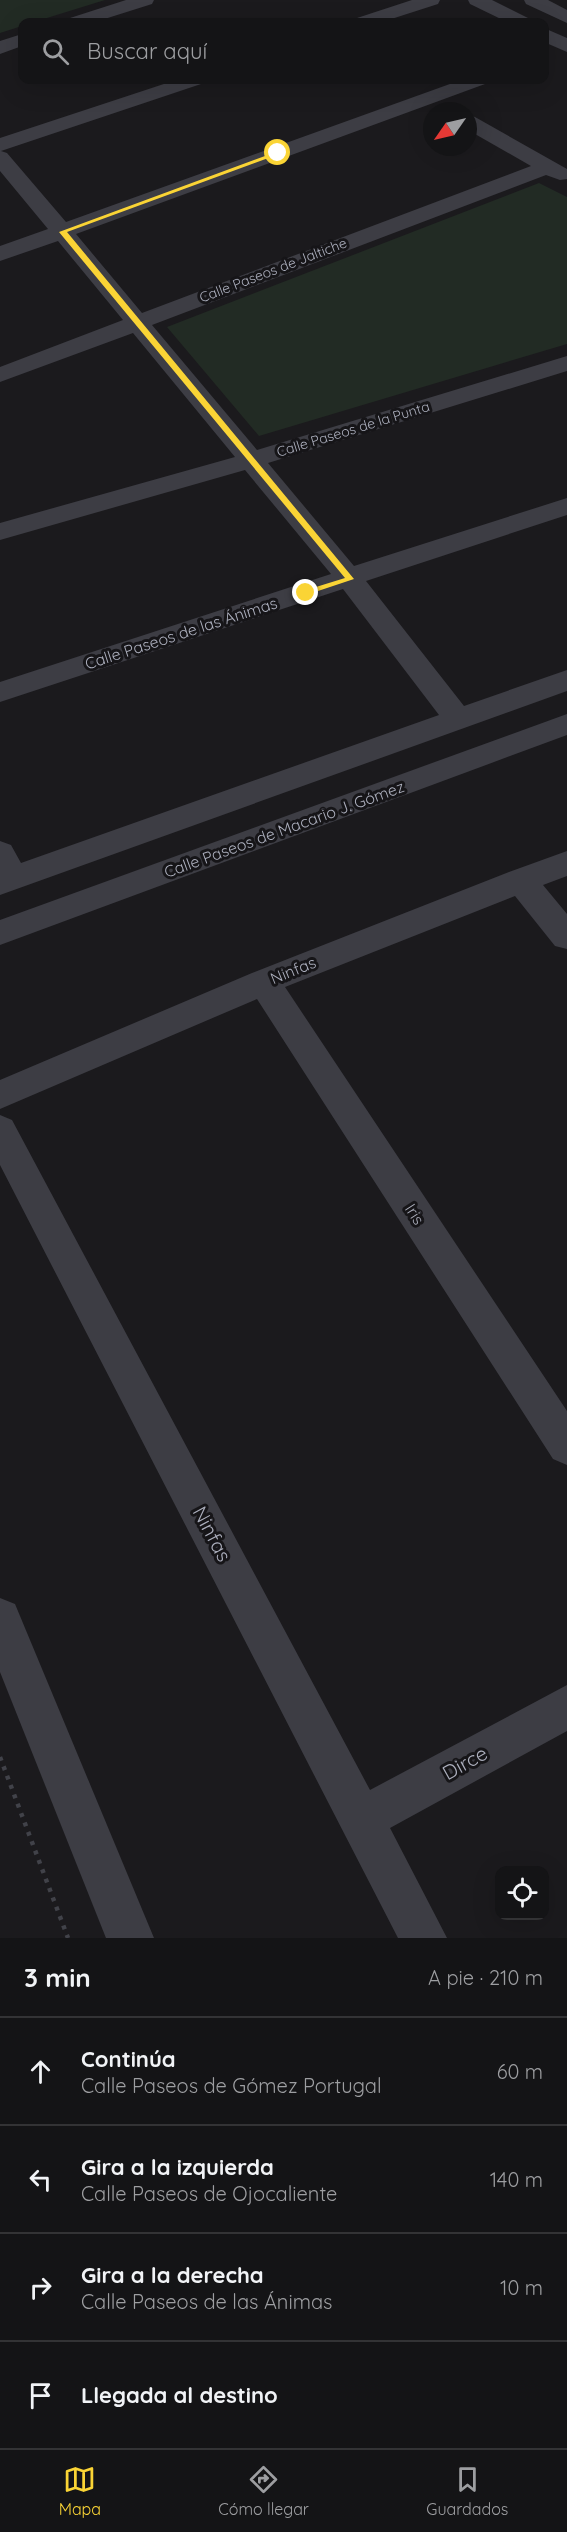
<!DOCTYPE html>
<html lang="es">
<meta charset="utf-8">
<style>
:root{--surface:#141416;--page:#212123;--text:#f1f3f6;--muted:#9d9ea1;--line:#333335;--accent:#fad435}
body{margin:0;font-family:Quicksand,sans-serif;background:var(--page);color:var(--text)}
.controls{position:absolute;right:18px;bottom:18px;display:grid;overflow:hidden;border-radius:12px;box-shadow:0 6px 24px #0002}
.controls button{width:54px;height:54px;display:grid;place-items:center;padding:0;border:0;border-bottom:2px solid var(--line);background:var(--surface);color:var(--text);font:30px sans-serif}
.compass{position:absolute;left:423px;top:102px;width:54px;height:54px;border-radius:50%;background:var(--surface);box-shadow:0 6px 24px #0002;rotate:236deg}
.stop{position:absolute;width:18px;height:18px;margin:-14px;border:4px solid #fad435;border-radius:50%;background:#fff}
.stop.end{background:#fad435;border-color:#fff;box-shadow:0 2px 6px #0008}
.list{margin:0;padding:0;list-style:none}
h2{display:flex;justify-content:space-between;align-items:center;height:78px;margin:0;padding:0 24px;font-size:26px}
h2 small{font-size:20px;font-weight:400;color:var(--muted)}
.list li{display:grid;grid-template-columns:39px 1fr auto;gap:18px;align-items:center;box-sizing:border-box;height:108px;padding:0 24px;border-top:2px solid var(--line)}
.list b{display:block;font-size:22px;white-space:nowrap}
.list p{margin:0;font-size:20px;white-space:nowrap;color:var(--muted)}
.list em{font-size:20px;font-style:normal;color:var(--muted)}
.icon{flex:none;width:33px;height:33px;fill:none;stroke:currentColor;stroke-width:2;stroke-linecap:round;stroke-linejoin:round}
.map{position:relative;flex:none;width:567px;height:1938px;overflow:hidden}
.search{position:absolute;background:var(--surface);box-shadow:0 6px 24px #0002;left:18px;right:18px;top:18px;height:66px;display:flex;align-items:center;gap:15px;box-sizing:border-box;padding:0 21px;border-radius:12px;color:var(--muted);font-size:22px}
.sheet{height:510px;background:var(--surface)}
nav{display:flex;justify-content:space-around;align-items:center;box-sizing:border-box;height:84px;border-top:2px solid var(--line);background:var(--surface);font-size:16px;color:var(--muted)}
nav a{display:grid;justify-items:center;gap:3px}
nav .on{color:var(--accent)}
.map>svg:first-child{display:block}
.green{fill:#222b24}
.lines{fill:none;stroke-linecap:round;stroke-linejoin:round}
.path{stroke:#414249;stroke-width:4.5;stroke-dasharray:4 6;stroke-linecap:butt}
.minor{fill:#3d3d44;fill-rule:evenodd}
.route{fill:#fad435}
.labels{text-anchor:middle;stroke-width:6;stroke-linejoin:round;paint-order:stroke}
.far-street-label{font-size:14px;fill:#acafbd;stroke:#161518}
.street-label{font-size:16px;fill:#acafbd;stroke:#161518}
.near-street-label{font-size:20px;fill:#acafbd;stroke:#161518}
</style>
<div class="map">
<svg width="567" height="1938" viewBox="0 0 567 1938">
<rect width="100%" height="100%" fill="#1b1a1d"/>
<g class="green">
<path d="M0,0H105L34,22H22V26L0,33Z"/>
<path d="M539,183L567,197V344L259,436L167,327Z"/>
</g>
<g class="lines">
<path class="path" d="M0,1757L68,1938"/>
<g class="minor">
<path d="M126,0H154L152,4L95,22H67L70,18Z"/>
<path d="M412,0H440L438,4L382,22H354L357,18Z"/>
<path d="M468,0H492L528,18L531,22H507L470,4Z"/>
<path d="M524,0H548L567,10V23L526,4Z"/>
<path d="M544,28L567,38V52L544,42Z"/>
<path d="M22,34V46L0,54V41Z"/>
<path d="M176,80H204L201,84L1,151L7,153L66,222L461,80H488L485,84L76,234L142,313L531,166L468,130V115L475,117L567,169V179L560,180L546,175L152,325L257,450L567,356V371L268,463L354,566L567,498V515L366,581L464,706L567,670V691L0,895V841L11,845L21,863L439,715L343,589L0,702V682L331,574L245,470L0,540V523L235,457L133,333L0,382V367L123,320L58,241L0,261V246L48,229L0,171V138Z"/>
<path d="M567,714V735L0,945V920Z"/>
<path d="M567,851V876L543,885L567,914V949L555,946L515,896L285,987L567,1411V1465L553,1459L257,999L0,1109V1080L252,973L509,872Z"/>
<path d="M0,1115L12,1120L370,1790L567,1685V1731L390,1828L447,1938H398L0,1165Z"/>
<path d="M0,1598L15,1604L154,1938H106L0,1672Z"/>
</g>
</g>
<path class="route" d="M276,152L282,153L67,232L354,579L306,595L302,593L303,591L345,578L59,232Z"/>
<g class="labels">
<g class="far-street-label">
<text transform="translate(273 270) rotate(-21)" y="5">Calle Paseos de Jaltiche</text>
<text transform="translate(353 429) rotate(-17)" y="5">Calle Paseos de la Punta</text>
</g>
<g class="street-label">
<text transform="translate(181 633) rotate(-18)" y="6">Calle Paseos de las Ánimas</text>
<text transform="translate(284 829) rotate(-20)" y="6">Calle Paseos de Macario J. Gómez</text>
<text transform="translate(293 970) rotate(-22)" y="6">Ninfas</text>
<text transform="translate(415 1214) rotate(57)" y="6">Iris</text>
</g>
<g class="near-street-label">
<text transform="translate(212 1534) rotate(62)" y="7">Ninfas</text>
<text transform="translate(465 1763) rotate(-29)" y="7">Dirce</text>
</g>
</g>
</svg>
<div class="controls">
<button><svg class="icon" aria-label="locate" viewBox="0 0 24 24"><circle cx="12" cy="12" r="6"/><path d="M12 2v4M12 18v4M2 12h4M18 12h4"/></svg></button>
</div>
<svg class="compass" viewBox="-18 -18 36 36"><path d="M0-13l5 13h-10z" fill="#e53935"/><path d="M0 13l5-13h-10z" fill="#9d9ea1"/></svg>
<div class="stop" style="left:278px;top:153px"></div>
<div class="stop end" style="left:306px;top:593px"></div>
<div class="search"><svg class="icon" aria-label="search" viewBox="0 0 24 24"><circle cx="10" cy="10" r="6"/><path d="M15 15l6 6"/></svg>Buscar aquí</div>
</div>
<section class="sheet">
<h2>3 min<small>A pie · 210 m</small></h2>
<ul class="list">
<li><svg class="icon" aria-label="ahead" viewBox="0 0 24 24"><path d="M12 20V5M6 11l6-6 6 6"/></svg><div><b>Continúa</b><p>Calle Paseos de Gómez Portugal</p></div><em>60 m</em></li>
<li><svg class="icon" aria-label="left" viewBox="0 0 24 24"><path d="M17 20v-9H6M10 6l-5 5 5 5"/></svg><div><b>Gira a la izquierda</b><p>Calle Paseos de Ojocaliente</p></div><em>140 m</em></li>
<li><svg class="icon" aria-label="right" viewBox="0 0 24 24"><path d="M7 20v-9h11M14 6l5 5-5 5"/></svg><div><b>Gira a la derecha</b><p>Calle Paseos de las Ánimas</p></div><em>10 m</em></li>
<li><svg class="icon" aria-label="arrive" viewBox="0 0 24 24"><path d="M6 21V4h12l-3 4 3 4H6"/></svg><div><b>Llegada al destino</b></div></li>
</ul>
</section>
<nav>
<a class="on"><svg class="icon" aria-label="map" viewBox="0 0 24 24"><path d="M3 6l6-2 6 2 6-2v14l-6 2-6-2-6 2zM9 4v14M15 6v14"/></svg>Mapa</a>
<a><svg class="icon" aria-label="directions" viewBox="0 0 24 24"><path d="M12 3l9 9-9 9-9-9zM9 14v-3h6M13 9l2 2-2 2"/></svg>Cómo llegar</a>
<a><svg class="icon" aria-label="saved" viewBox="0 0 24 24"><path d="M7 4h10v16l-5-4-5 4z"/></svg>Guardados</a>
</nav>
